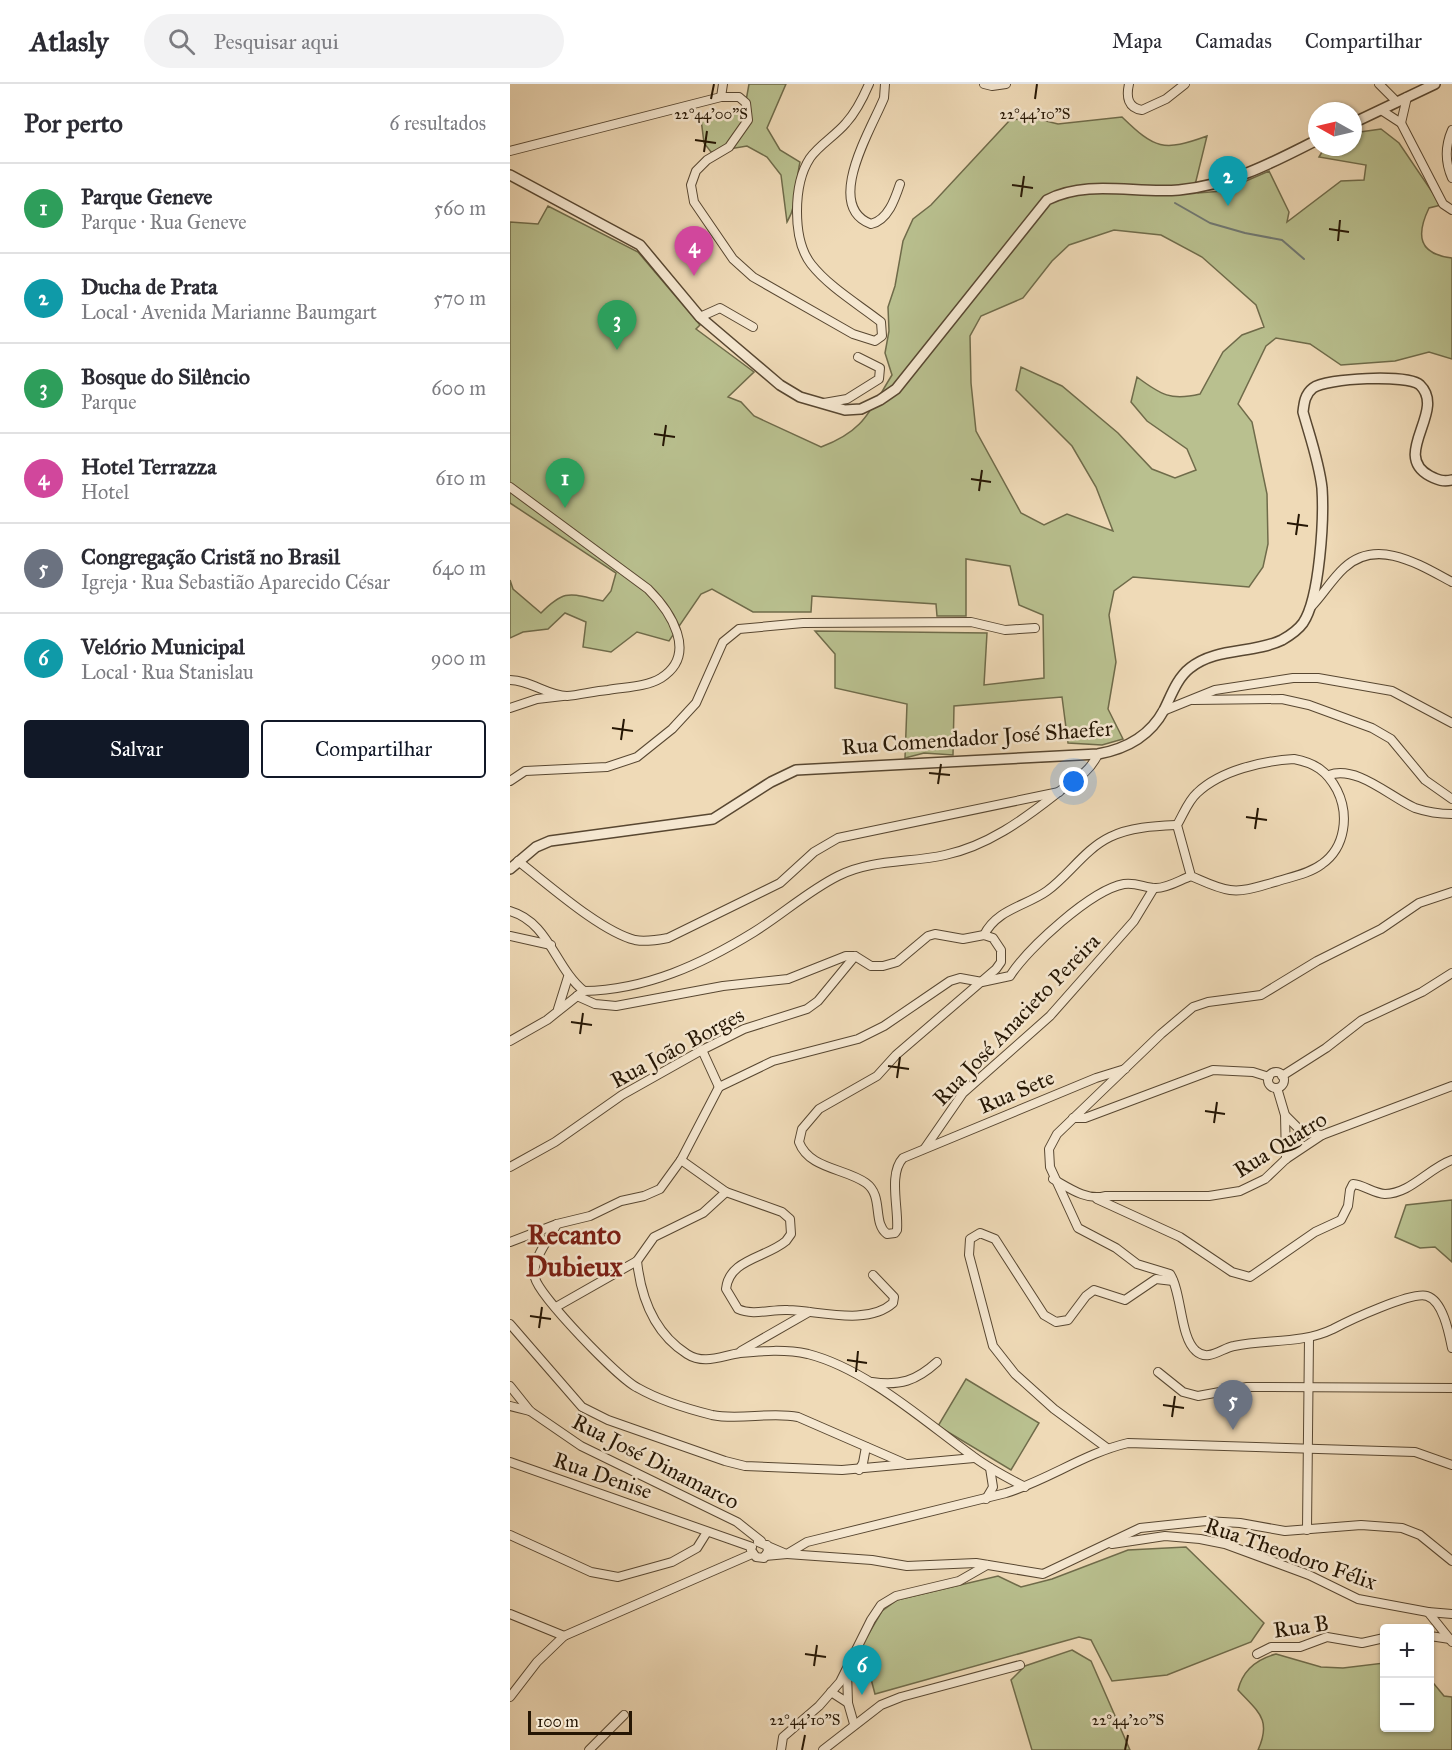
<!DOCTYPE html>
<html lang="pt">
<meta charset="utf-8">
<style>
:root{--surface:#fff;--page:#f2f2f3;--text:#2b2b33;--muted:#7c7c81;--line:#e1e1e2;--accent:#111827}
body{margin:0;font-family:"IM FELL Great Primer",serif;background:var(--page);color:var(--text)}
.controls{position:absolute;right:18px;bottom:18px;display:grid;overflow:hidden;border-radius:6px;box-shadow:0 2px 4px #0004}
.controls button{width:54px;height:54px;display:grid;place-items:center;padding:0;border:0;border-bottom:2px solid var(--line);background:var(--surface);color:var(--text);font:30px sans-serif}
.compass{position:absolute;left:798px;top:18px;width:54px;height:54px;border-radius:50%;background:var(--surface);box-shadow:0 2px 4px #0004;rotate:278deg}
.scale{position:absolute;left:18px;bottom:15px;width:104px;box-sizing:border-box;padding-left:6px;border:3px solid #251604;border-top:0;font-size:16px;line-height:21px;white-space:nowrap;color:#251604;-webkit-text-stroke:4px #f5e7d0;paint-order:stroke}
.you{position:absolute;left:564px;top:698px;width:21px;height:21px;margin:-15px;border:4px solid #fff;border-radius:50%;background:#1a73e8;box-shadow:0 0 0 9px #1a73e833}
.badge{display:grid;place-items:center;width:39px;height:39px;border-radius:50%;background:var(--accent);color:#fff;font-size:20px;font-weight:700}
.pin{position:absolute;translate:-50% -50px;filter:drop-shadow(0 2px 3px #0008)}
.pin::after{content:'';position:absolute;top:32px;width:21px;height:18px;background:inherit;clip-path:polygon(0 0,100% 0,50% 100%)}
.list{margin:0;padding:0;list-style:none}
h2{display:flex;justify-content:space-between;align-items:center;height:78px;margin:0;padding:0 24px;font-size:26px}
h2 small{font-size:20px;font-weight:400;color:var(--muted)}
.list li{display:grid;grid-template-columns:39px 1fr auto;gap:18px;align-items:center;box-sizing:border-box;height:90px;padding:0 24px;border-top:2px solid var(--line)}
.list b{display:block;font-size:22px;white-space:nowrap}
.list p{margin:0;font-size:20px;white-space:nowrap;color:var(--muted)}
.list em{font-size:20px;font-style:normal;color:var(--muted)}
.actions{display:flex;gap:12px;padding:18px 24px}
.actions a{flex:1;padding:14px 0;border:2px solid var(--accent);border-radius:6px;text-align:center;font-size:21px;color:var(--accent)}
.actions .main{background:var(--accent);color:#fff}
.icon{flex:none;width:33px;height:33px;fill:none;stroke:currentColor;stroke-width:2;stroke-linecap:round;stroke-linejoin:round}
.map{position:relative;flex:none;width:942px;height:1666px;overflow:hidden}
header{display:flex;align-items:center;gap:36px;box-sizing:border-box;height:84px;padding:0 30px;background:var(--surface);border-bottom:2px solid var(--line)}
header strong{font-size:28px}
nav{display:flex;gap:33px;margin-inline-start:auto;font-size:21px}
.search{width:420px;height:54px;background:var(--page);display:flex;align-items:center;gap:15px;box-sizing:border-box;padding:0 21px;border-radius:33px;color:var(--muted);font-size:22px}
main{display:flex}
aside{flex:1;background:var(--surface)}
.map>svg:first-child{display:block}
.green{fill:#b9c08f;stroke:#6f6b4a;stroke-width:1.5;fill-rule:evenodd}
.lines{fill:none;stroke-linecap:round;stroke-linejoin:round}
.stream{stroke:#6f7772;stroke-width:2}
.minor-casing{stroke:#584731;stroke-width:10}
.tertiary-casing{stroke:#584731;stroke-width:12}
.minor{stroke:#f5e7d0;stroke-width:8}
.tertiary{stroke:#f5e7d0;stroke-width:9}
.ticks{fill:none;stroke:#251604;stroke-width:2}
.labels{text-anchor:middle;stroke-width:5;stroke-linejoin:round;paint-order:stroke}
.street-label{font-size:22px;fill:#251604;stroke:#f5e7d0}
.district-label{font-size:28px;font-weight:bold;fill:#7a1f14;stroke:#f5e7d0}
.ticks-label{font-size:15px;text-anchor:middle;fill:#251604;stroke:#f5e7d0;stroke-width:5;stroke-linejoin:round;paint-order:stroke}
</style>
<header>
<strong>Atlasly</strong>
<div class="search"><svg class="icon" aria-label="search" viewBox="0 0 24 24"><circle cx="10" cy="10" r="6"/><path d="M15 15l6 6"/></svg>Pesquisar aqui</div>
<nav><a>Mapa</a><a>Camadas</a><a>Compartilhar</a></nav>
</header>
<main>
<aside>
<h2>Por perto<small>6 resultados</small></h2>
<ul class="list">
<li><span class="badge" style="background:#2e9e5b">1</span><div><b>Parque Geneve</b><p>Parque · Rua Geneve</p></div><em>560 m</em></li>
<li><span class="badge" style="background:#0f9aa8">2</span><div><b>Ducha de Prata</b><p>Local · Avenida Marianne Baumgart</p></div><em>570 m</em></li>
<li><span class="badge" style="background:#2e9e5b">3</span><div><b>Bosque do Silêncio</b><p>Parque</p></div><em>600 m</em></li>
<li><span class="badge" style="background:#d1479c">4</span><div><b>Hotel Terrazza</b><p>Hotel</p></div><em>610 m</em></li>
<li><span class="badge" style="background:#6b7280">5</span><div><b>Congregação Cristã no Brasil</b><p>Igreja · Rua Sebastião Aparecido César</p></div><em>640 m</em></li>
<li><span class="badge" style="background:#0f9aa8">6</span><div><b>Velório Municipal</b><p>Local · Rua Stanislau</p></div><em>900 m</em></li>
</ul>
<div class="actions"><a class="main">Salvar</a><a>Compartilhar</a></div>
</aside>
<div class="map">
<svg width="942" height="1666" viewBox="0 0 942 1666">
<rect width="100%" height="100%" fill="#efdab7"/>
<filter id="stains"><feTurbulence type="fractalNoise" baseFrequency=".00333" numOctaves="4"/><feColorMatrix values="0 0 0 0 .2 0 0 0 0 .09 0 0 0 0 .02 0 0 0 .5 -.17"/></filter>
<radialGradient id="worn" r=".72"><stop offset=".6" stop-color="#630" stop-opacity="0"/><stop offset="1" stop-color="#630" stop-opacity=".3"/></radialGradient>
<g class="green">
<path d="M239,0H276L257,44L270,66L290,78C285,100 288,120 277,138L271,91L257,73L237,62L201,68L194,59L191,35L200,28H234Z"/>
<path d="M612,33C645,65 653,68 697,52L685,101L688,109L713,107L759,87L779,128L777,138L831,97L854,96L856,81L809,73L815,63H843V49L871,45L889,59L931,121L919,124C906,151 908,170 942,174V275L919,268L885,277L831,281L800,260L766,254L756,262L728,320L742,338L757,410L758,460L753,483L739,503L623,493L604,507L599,531L606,578L598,625L613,655L592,661L558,659L552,613L444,622L443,671L414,669L395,674L397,620L325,604V570L305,547L477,549L474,601L534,594L533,531L509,521L500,482L456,475V532H427L426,520L302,512L301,528H243L202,505L191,510L159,557L127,548L101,568L73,563L76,538L55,529L38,545L13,548L0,554V496L3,505L31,529C56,504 60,510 93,517L101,507L106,489L0,419V138L28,140L38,122L128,168L190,241L186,245L244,288L218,313L231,318L244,332L311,363C354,347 359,328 382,291L375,269L379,247L378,223L385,202L393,157L403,135L421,121L500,36L524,34L548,40ZM604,146L651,151L692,173L746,221L754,243L732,251L713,268L690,310C661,317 651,311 627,293L621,318L637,337L677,365L686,386L665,394L642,385L608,349L552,302L511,283L506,306L562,362L586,403L603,447L557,430L534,441L511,429L466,347L461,299L460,252L471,232L513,214L542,177L559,161Z"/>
<path d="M942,1116V1178L925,1163L910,1164L885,1153L896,1121Z"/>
<path d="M456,1295L529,1339L501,1386L428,1342Z"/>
<path d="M676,1463L754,1539L741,1558L657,1591L602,1597L581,1556L569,1553L365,1610L352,1561L372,1527L387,1516L488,1492L511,1503L542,1495L618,1466Z"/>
<path d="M562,1566L581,1577L620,1666H522L501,1596L515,1582Z"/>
<path d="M766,1570L811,1583L833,1584L874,1579V1644H920V1595L934,1612L942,1613V1666H748C762,1635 748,1628 728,1606C733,1585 747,1575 766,1570Z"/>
</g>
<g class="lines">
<path class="stream" d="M665,119L700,139L735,149L772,156L794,175"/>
<g class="minor-casing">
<g id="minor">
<path d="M375,0L374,14C362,44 313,122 361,140C378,136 385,115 390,100"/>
<path d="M474,0L482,2L496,0"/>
<path d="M619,0C616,13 618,24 632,26L656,15L675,0"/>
<path d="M869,0L887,18"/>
<path d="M211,13L213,0"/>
<path d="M871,26L891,39L897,13"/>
<path d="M891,39L933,120L942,126"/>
<path d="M942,46C935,62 935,78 942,94"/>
<path d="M0,67L211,13H229L236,19L238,36L219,63L197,76L186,87L181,101L184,118L223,175L243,193L343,250L365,257L372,252L371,238C348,220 319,203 301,180C282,155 283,100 300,74C309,61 325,52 336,39C346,28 353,14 359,0"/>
<path d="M190,233L210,224L243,243"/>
<path d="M314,319L337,315L369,295L370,284L348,273"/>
<path d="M0,403L138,505C160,527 189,570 151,594C136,603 115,603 98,606C84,607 70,611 57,612C38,612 20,596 0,596"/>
<path d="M800,524C812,512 821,496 834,484C867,453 910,481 942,498"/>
<path d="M683,616L772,615L799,621L862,644L881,655L915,696L942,715"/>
<path d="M0,624L27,615L53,612"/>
<path d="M653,627L705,606L783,594H808L882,607L942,639"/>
<path d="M784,675C805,679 817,687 827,706C839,730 836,763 812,780C799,790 780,793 765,798C750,802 735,808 720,806C706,804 693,797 681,792L667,741C673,731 678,717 687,709C711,686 753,677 784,675Z"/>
<path d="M819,691C847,681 880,713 905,724C917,728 929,730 942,730"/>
<path d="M0,697L15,687L97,683L127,673L162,645L186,619L213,558L229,545L293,539L461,538L495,546L525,544"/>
<path d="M8,777C38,800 90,847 125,856C136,858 147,856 158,854L270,799L304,768L328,754L549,708"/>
<path d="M942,808L909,819L871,845L807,877L751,911L698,918L683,923L651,950L547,1050L539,1065L540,1083L568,1144L606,1164L627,1180L660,1190C672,1209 670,1254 686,1267C698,1278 712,1264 724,1262C757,1255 792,1260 823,1245C838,1237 902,1207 917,1212C933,1217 939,1249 942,1264"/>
<path d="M0,827C39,838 45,884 74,907"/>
<path d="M474,851C487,825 516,822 537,807C559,791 575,765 600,753C620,743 645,742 667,741"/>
<path d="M0,852L41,861"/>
<path d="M74,907C136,906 192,880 244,848C273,830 298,807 328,792C361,775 400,779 435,771C477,762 513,736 546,710C562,697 579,690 588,670"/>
<path d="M67,912L85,920L106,922L213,902L278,895L336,872H345L361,882H373L387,878L418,852L425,850L453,855L474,851L483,854L491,866V878L486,885L386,971L367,992L309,1025L292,1045L289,1058C299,1085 335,1084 356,1099C374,1112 362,1139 377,1150L385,1149L387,1146C389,1125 378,1090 393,1074L586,994L615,985"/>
<path d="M48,925L58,893"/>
<path d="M0,957L37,936L71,909"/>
<path d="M192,966L209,1003"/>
<circle cx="766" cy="996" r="8"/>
<path d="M772,992L816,964L852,936L912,908L942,889"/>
<path d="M209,1003L263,977L348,955L374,942L440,897L450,894L472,898L500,892C518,864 581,806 614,800C626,798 635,804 646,804C658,804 670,796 681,792"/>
<path d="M767,1004L775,1031L776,1075"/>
<path d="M776,1032L792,1048L812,1051"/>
<path d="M563,1034H575L703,986L743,988L759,993"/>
<path d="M415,1064L453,1009L540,932L624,837L644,804"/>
<path d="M171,1076L216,1108L272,1128L280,1135L281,1150L276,1157C256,1174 219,1175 216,1205L228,1225C243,1232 262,1225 278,1226C310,1227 357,1242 383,1219L384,1213L363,1191"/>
<path d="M0,1083L45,1058L112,1011L192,966L234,945L297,925L308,917L345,872"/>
<path d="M543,1095C559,1104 577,1117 595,1112H699L730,1107L755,1095L776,1075L812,1051L942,1002"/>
<path d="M587,1115L670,1153L722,1188L740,1193L805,1148L831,1136L838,1122L840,1106L843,1100C854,1101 863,1109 875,1110C900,1110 919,1084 942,1076"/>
<path d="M47,1140C39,1155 21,1176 25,1194C30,1213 109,1295 128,1304C149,1316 178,1325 202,1331C230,1337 260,1327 288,1333L396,1380"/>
<path d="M0,1158L47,1140L80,1132L111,1117L134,1112L150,1105L171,1076L209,1003"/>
<path d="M127,1177C131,1214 144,1249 177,1270C194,1281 211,1272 230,1269C252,1267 275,1265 298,1270C357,1285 415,1338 464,1373C480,1385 498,1394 515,1403"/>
<path d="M46,1223L127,1177L144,1153L193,1129L216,1108"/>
<path d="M0,1240L72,1323L98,1336L215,1377L235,1382L332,1386L464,1374"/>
<path d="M231,1267L299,1228"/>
<path d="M648,1288L673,1308L688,1312L737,1303L942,1304"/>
<path d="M362,1298C390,1302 406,1297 427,1278"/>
<path d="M0,1302L20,1327L71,1362L227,1438L251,1457"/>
<path d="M0,1322L20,1327"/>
<path d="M597,1364L544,1325L505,1290L483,1262L459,1171L460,1155L470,1149L485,1155L534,1231L546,1238L558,1236L576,1212L584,1206L615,1216L646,1195L663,1197"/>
<path d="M0,1378L242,1463"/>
<path d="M349,1386L353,1379L356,1363"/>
<path d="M476,1415L483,1403L480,1384"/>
<path d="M797,1446L799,1254"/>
<path d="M0,1451L81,1488L108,1493L162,1478L187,1464L197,1448"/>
<path d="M248,1458L274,1469"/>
<path d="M602,1460L655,1452L690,1455L715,1460L799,1491L848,1515L918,1528L942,1558"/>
<path d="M241,1466L246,1473L254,1474L258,1467L257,1461"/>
<path d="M277,1470L362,1476L397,1482L466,1479L533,1490L630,1444L696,1437L730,1439L775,1447L851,1441L892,1444L910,1451L942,1477"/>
<path d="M255,1472L277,1470L297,1458L496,1409C538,1396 575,1369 618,1359L905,1368L942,1381"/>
<path d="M918,1528L942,1530"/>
<path d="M0,1530L54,1552"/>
<path d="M920,1552L940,1555"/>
<path d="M747,1570L761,1563H790L817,1553L852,1559L874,1554"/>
<path d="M321,1608L338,1619L337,1587"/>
<path d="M0,1613L27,1578L54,1552L242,1470"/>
<path d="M338,1619L344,1640"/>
<path d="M79,1666L114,1631"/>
<path d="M271,1666L273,1653L309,1622L330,1598L361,1536L371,1521L386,1512L449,1497L477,1481"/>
<path d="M313,1666L371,1621L391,1613L510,1581"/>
</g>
</g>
<g class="tertiary-casing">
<g id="tertiary">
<path d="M843,39L925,0"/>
<path d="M0,91L130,161L190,233L270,301L290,313L335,326L351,325L370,316L386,305L537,116C578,95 625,110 669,106C720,101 762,79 807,56"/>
<path d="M0,785L26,763L40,757L203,735L261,698L286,686L588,670C616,665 640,652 654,626C661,612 667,594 680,584C706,563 743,570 772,556C779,552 788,546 793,539C810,514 814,434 812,404C809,378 800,353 793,328C794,319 795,310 803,304C816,294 898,290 910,301C937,327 880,371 920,392C928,396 933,398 942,396"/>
</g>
</g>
<use href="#minor" class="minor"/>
<use href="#tertiary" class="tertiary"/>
</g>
<path class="ticks" d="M201,15L204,0M525,15L527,0M185,56L206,59M194,68L197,47M502,101L523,104M511,113L514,92M819,145L839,148M828,157L830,136M144,350L165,353M153,362L156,341M461,395L481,398M469,407L472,386M777,439L798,442M786,451L789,430M102,644L123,647M111,656L114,635M419,689L440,691M428,700L431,680M736,733L757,736M745,745L748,724M61,938L82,941M70,950L73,929M378,982L399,985M387,994L390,973M695,1027L715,1030M704,1039L707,1018M20,1232L41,1235M29,1244L32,1223M337,1276L357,1279M346,1288L348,1267M653,1321L674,1324M662,1333L665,1312M295,1570L316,1573M304,1582L307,1561M292,1666L295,1651M615,1666L618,1651"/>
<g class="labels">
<g class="street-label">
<text transform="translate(467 653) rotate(-4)" y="8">Rua Comendador José Shaefer</text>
<text transform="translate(506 935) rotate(-46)" y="8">Rua José Anacieto Pereira</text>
<text transform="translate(167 963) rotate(-28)" y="8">Rua João Borges</text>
<text transform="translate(506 1007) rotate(-23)" y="8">Rua Sete</text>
<text transform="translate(770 1060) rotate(-32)" y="8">Rua Quatro</text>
<text transform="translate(146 1377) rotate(27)" y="8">Rua José Dinamarco</text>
<text transform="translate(93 1391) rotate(19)" y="8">Rua Denise</text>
<text transform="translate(781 1469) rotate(19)" y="8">Rua Theodoro Félix</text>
<text transform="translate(791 1542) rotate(-8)" y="8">Rua B</text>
</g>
<g class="district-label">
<text x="64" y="1160">Recanto<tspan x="64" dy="32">Dubieux</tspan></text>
</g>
</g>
<g class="ticks-label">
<text x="201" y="35">22°44'00"S</text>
<text x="525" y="35">22°44'10"S</text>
<text x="295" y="1641">22°44'10"S</text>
<text x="618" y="1641">22°44'20"S</text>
</g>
<rect width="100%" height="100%" filter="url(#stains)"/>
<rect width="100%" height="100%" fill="url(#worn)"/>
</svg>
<div class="controls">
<button>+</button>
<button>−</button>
</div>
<svg class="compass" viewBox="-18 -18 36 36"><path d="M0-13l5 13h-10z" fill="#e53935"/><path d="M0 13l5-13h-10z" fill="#7c7c81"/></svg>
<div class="scale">100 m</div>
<div class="you"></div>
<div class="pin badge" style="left:55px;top:424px;background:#2e9e5b">1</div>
<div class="pin badge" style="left:718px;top:122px;background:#0f9aa8">2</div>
<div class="pin badge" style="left:107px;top:266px;background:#2e9e5b">3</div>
<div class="pin badge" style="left:184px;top:192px;background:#d1479c">4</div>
<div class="pin badge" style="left:723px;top:1346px;background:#6b7280">5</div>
<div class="pin badge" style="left:352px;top:1611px;background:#0f9aa8">6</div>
</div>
</main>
